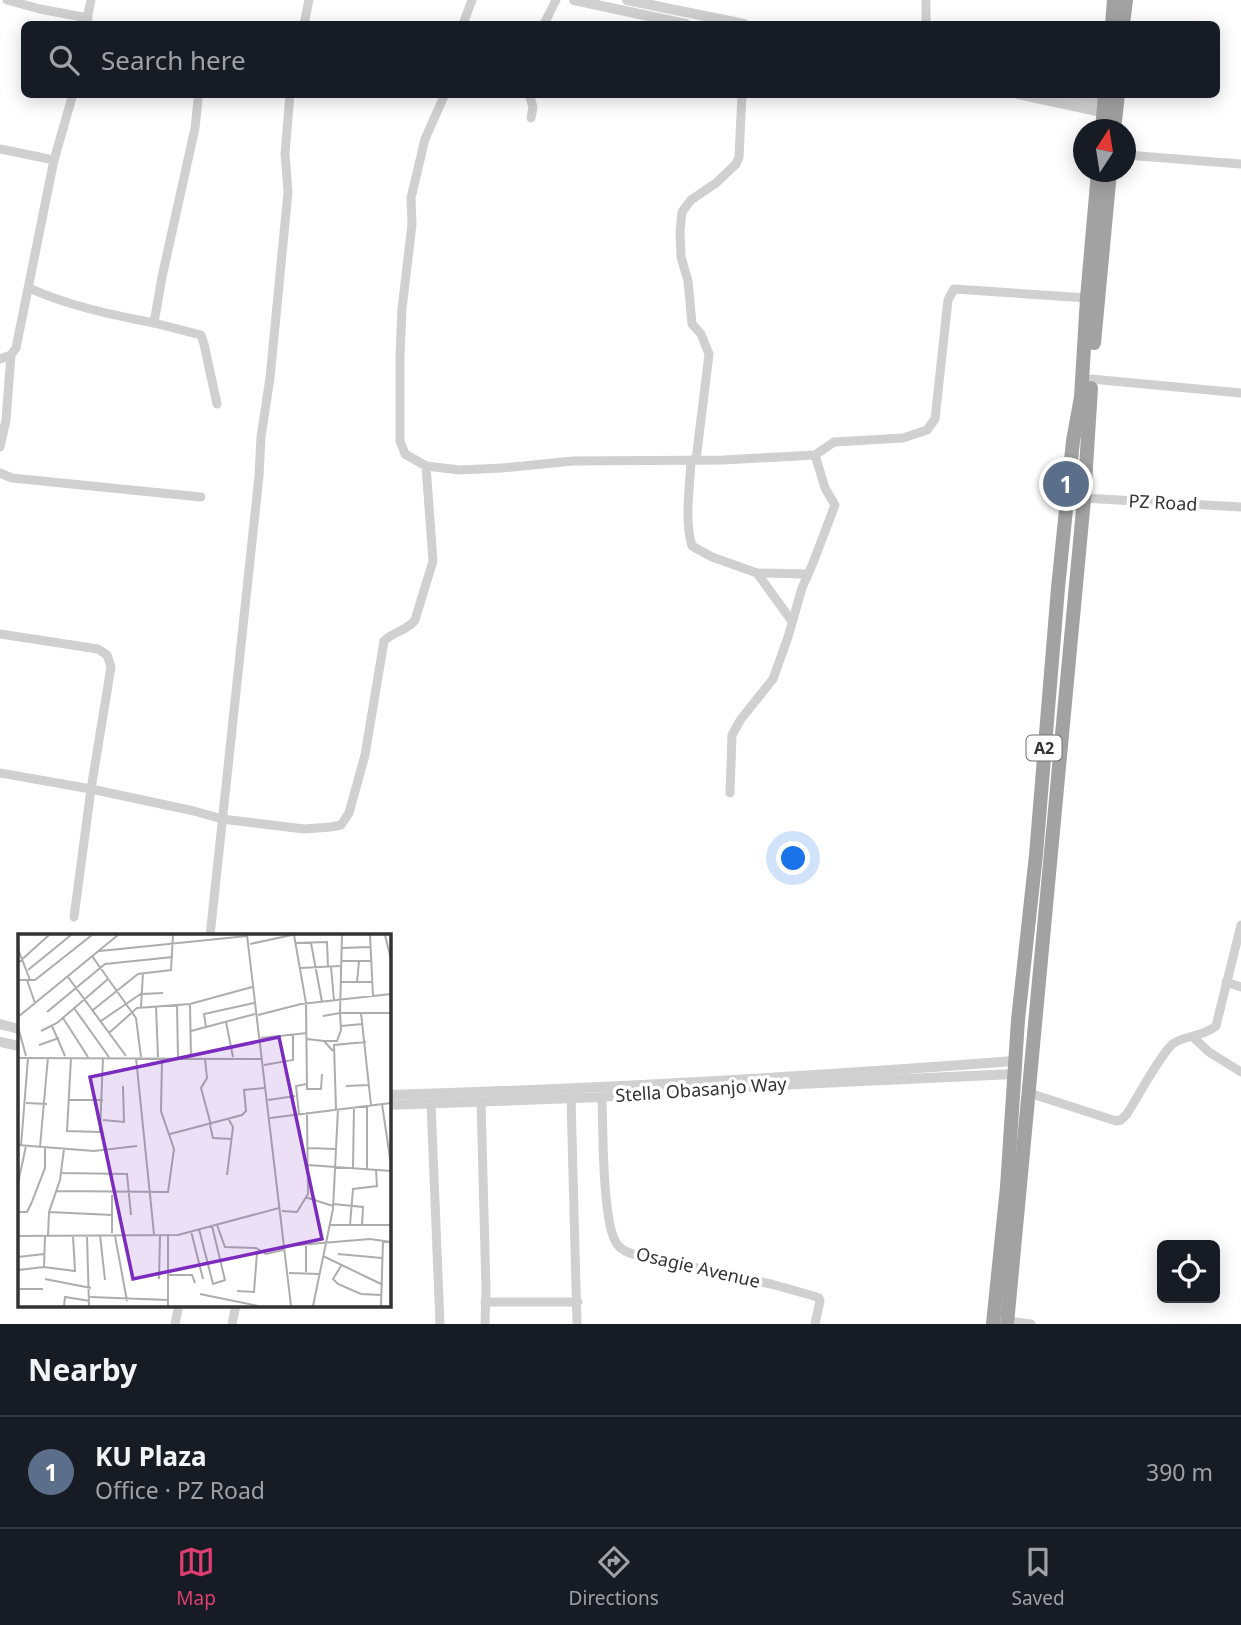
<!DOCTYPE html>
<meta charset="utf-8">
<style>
:root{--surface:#171b24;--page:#20242c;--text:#f1f3f6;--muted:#9ea1a6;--line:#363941;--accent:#df3f70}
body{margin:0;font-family:"Noto Sans",sans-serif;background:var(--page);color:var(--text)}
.controls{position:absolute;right:21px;bottom:21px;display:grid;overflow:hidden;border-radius:10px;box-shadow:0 4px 18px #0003}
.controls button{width:63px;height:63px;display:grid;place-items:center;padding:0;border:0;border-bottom:2px solid var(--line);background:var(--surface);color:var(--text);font:35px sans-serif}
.compass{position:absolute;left:1073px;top:119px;width:63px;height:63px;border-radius:50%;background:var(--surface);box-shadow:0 4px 18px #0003;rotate:12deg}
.you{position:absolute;left:794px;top:859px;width:24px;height:24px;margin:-18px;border:5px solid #fff;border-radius:50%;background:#1a73e8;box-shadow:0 0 0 10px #1a73e833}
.badge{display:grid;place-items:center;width:46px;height:46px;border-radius:50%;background:var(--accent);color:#fff;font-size:23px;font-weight:700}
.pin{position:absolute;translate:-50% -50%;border:4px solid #fff;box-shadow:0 2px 7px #0006}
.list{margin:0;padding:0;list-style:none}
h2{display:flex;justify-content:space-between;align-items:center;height:91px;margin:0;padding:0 28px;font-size:30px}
h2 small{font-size:23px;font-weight:400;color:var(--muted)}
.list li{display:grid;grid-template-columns:46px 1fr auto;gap:21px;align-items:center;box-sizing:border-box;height:112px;padding:0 28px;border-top:2px solid var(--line)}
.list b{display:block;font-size:26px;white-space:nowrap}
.list p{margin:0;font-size:23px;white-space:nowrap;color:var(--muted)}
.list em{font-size:23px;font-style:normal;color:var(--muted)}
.icon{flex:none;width:38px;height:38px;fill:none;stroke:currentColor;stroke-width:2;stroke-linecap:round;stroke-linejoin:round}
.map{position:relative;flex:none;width:1241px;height:1324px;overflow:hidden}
.search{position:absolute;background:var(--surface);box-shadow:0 4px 18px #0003;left:21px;right:21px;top:21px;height:77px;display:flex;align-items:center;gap:18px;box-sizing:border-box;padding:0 24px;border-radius:10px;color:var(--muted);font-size:26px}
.sheet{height:203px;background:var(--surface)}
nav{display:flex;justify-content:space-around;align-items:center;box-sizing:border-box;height:98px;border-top:2px solid var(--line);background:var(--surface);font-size:19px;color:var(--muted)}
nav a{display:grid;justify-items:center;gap:4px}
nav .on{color:var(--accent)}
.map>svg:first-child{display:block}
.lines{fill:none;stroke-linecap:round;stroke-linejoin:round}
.minor{stroke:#d0d0d0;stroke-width:9}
.tertiary{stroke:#d0d0d0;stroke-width:10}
.trunk{stroke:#a2a2a2;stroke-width:14}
.labels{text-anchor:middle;stroke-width:7;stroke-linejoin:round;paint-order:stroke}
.shield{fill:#fff;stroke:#707070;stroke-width:2}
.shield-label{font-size:16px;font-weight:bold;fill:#333}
.street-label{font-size:18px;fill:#333;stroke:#fff}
.inset-road{fill:none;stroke:#adadad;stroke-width:2}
.view{fill:#7b2cbf;fill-opacity:0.15;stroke:#7b2cbf;stroke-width:3.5}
.inset-edge{fill:none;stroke:#333;stroke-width:3.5}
</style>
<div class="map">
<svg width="1241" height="1324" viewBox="0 0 1241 1324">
<rect width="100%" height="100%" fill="#fff"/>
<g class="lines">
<g class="minor">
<path d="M7,0L40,9L88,18"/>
<path d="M86,24L91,0"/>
<path d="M304,24L309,0"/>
<path d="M463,24L472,0"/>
<path d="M544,24L556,0"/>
<path d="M926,24V0"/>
<path d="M529,94L533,107L531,118"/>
<path d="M0,149L54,160"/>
<path d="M1126,155L1241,164"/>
<path d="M29,288C69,306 112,315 154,323L162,277L195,128L198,100"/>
<path d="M154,323L201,335L204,344L217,404"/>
<path d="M0,359L11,355L16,348L54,160L73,94"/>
<path d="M1091,379L1241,393"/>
<path d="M0,447L6,420L11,355"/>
<path d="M691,460C690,488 684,519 692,546L712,557L757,573L808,574"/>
<path d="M696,460L709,354L701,334L692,324L688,281L681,257L680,231L682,212L691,200L716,183L736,164L739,157L742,94"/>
<path d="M426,466L460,470L502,468L573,461L723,460L815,455L834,442L903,438L927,430L935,419L948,300L954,289L1087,298"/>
<path d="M0,473L12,478L201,497"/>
<path d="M1066,497L1241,507"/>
<path d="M757,573L791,620"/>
<path d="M0,634L98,649L107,655L111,667L91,789L74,917"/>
<path d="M0,773L91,789L194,811L222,819L304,829L331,827L341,825L349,813L365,755L384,641C394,631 407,631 415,620L433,561L426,466L405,454L400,441V356L402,309L412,224L411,198L425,139L445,94"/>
<path d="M730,793L732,735L741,719L773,679L788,637L802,588L813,563L835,505L825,488L815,455"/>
<path d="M210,936L259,476L261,437L270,378L288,192L285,154L290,94"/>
<path d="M1226,982L1241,987"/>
<path d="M1193,1037L1209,1052L1241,1072"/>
<path d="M1029,1093L1116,1121L1121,1120L1127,1114C1136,1100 1163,1050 1174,1043C1187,1035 1202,1037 1216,1026L1241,925"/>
<path d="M602,1097C603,1125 602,1224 617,1244C623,1252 632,1254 641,1256L771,1284L814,1296L819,1298L820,1301L815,1324"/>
<path d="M571,1098L577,1324"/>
<path d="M481,1101L486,1289L485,1324"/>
<path d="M431,1103L440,1324"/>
<path d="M485,1302H578"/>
<path d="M1007,1321L1031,1324"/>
<path d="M175,1324L179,1305"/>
<path d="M232,1324L236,1305"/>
</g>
<g class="tertiary">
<path d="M574,0L686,24"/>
<path d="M627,0L744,24"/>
<path d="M1018,94L1111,114"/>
<path d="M1064,94L1111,103"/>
<path d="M0,1024L19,1029"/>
<path d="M0,1042L19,1046"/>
<path d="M388,1095C597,1089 806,1077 1014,1061"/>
<path d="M388,1105L602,1097L673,1090L1013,1074"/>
</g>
<g class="trunk">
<path d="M1112,24L1114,0"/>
<path d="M1123,24L1126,0"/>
<path d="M1102,130L1105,94"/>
<path d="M1114,130L1118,94"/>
<path d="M1094,343L1110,172"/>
<path d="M993,1324L1007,1187L1018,1020L1036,855L1058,588L1073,441L1081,397L1087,298L1098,172"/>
<path d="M1007,1324L1084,499L1091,388"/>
</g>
</g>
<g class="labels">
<rect class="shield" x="1026.5" y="735.5" width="35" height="25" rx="5"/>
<g class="shield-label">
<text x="1044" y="754">A2</text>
</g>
<g class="street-label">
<text transform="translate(1163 503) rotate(3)" y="6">PZ Road</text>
<text transform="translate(701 1090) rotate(-4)" y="6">Stella Obasanjo Way</text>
<text transform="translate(698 1268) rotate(13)" y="6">Osagie Avenue</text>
</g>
</g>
<g transform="translate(18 934)">
<rect width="373" height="373" fill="#fff"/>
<path class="inset-road" d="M229,1L273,372M276,1L288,69L289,155H303L304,140M324,1L322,79H373M352,1L355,62M367,1L373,25M277,9L309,8L310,33M293,9L304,68M232,10L274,1M324,14L352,13M0,15L12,46M82,17L229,2M74,22L118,84L123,123M323,27H353M0,29L31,1M313,33L316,66M282,34L322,32M10,36L53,1M50,43L108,122M0,46H17L74,1M9,46L17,69M323,48H354M339,48L341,27M124,60L145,59M172,70L173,123M159,71L160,123M138,72L140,123M123,73L125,39M56,74L91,123M75,76L120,40L153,36L155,1M29,78L87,30L155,23M343,79L353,171M240,81L283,70L373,60M305,82L322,79L323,96L319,107H306M0,83L100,1M45,84L70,123M83,87L124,59M208,88L215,123M34,92L47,122M323,92L345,90M0,93L8,122M188,93L186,80L236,69M23,97L39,89L90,45M173,97L237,80M91,99L119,74L172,70L234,53M243,104L289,99M289,105L306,107L315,117M21,111L41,104M0,124L244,125M53,124L49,197L82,198L85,124M118,124L136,300M187,125L189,144L183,154L193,191M246,131L275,126V101M328,152L351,151M51,166H85M250,166L277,162M8,169L29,170M364,170L373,231M349,171V235M318,175L316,111L348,108M281,180L278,152L289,150M252,184L373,169M85,186L106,188L105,152M192,191L195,204L214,205M152,200L224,181L228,177L226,156L246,154M0,211L76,217L119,212M3,212L10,124M22,213L30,123M290,214L317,215M290,231L373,237M335,234L336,173M44,239L109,240L113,281M209,241L215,193L211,186M0,249L8,212M38,257L150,258L156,215L143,177L144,125M94,261V299M287,263L315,272M315,270L345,273L344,291M264,277L279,278L290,260L289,178M0,278H9L13,270L27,234V214M31,278L94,281M199,291L207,313L238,314L248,320L265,316M312,291H373M332,291L335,255L359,252L358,236M181,295L195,350L207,346L194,292M173,297L185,345M150,300V372M69,301L71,372M82,301L87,346M0,302L160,301L261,274M27,302L26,333L57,337L55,302M30,302L31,278L42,246L46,215M97,302L109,367M288,310V338M268,312L352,305L373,308M320,320L364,324M305,322L363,350M0,323L26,320M323,332L315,345L320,350L343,360L363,361M0,336L26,333M271,339L302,340M150,341H174L177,349M27,345L73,354M141,345L142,302M0,355H25M219,357L236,358L239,319M182,360L240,372M72,363L150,366M46,372L47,363L72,367M295,372L315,275L320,175M363,372L365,307"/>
<path class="view" d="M261,103L304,305L115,345L72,143Z"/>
<rect width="373" height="373" class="inset-edge"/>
</g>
</svg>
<div class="controls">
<button><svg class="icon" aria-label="locate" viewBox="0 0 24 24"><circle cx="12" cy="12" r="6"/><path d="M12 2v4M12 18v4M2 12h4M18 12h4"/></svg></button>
</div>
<svg class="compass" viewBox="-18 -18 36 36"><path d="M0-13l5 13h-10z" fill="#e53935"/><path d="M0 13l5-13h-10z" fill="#9ea1a6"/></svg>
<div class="you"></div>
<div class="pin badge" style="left:1066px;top:484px;background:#5c6f8a">1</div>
<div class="search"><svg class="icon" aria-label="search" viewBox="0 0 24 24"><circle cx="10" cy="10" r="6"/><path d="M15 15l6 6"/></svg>Search here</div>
</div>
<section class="sheet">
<h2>Nearby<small></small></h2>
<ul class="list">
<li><span class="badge" style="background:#5c6f8a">1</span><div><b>KU Plaza</b><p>Office · PZ Road</p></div><em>390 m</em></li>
</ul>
</section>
<nav>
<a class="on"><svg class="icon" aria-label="map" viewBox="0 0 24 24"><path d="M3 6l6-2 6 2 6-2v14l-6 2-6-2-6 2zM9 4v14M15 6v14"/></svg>Map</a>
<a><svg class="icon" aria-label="directions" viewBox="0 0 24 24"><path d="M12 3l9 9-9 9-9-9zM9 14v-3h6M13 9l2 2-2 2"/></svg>Directions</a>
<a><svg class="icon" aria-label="saved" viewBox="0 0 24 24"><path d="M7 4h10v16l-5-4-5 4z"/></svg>Saved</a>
</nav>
